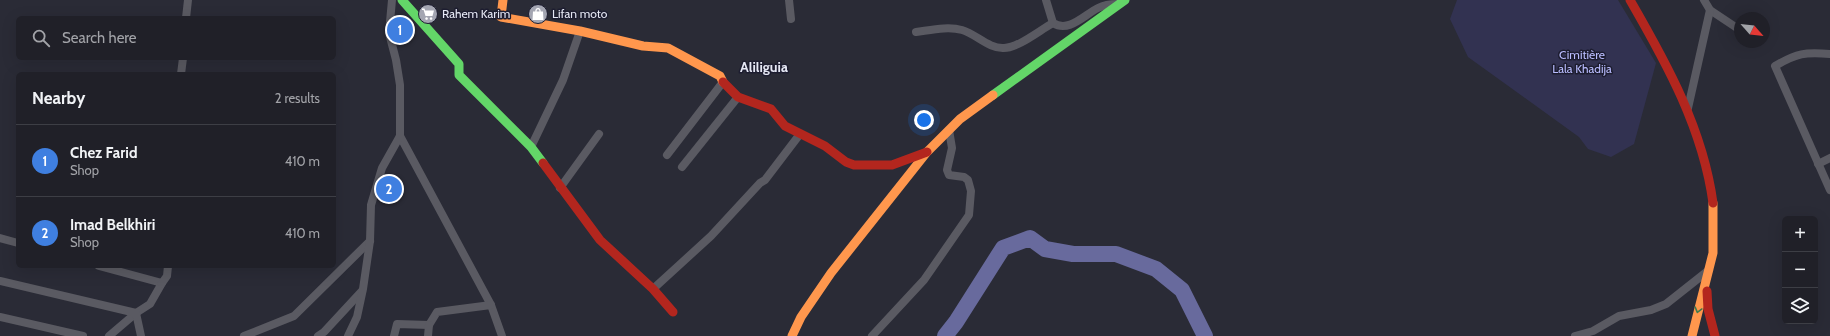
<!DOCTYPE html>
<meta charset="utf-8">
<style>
:root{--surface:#202028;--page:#2d2d34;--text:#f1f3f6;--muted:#a2a3a8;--line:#3d3e45;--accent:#bca0f2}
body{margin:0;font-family:Cabin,sans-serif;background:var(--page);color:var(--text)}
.controls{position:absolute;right:12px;bottom:12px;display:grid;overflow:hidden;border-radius:6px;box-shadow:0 4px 16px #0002}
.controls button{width:36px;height:36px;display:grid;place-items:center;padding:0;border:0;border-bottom:1px solid var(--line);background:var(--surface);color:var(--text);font:20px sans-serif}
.compass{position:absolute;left:1734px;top:12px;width:36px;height:36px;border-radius:50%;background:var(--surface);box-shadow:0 4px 16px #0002;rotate:117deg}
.you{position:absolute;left:924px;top:120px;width:14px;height:14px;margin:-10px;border:3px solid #fff;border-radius:50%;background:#1a73e8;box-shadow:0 0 0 6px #1a73e833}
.badge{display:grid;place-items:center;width:26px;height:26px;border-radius:50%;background:var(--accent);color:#fff;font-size:13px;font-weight:700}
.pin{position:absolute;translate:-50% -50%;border:2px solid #fff;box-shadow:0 1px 4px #0006}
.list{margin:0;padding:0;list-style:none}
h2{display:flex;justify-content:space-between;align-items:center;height:52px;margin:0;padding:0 16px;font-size:17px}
h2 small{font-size:13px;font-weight:400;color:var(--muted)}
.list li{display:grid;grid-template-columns:26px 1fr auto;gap:12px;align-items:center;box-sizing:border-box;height:72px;padding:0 16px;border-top:1px solid var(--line)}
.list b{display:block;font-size:15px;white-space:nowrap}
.list p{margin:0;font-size:13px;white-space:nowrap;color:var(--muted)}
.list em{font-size:13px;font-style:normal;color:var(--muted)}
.icon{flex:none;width:22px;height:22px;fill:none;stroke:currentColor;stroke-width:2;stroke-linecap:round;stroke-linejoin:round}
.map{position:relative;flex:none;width:1830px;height:336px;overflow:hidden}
.search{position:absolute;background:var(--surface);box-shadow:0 4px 16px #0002;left:16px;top:16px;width:320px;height:44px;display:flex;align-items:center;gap:10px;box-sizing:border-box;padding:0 14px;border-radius:6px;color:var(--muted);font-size:15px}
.panel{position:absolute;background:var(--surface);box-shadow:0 4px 16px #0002;left:16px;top:72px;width:320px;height:196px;border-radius:6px}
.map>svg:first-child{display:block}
.green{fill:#323251}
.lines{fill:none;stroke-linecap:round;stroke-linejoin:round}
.river{stroke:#686a9d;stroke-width:16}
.street{stroke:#5a5a62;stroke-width:8}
.fast{stroke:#63d668;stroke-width:9}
.slow{stroke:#ff974d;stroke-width:9}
.jam{stroke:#b3261e;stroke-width:9}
.oneway{stroke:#407a4c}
.labels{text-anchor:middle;stroke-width:3;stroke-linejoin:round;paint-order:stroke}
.poi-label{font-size:12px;fill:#e6e8f5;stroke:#1d1d30;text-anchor:start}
.park-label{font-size:12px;fill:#babdff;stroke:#1d1d30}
.quarter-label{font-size:14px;font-weight:bold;fill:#e6e8f5;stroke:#1d1d30}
</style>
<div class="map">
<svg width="1830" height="336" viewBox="0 0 1830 336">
<rect width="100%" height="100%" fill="#2a2b36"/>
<path class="green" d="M1457,0H1618L1656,63L1634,144L1611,157L1588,149L1579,137L1468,57L1450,19Z"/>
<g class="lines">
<path class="river" d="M945,336L956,322L1003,248L1030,238L1045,249L1073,254H1116L1156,269L1182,290L1205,336"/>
<g class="street">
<path d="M789,0L791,19"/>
<path d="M1046,0L1053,23C1069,33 1084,15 1098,8C1104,5 1111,4 1117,4"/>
<path d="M1710,10L1740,30"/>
<path d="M186,18L188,0"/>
<path d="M916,32C931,30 948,26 962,30C976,34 989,49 1004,48C1018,48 1040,30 1053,23"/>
<path d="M1830,54C1805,52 1797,53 1775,66L1830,190"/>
<path d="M181,74L183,58"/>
<path d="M1688,108L1710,10L1704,0"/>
<path d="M400,136L491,305L502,336"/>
<path d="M531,147L563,80L580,31"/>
<path d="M667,155L723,82"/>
<path d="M1818,164L1830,158"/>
<path d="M682,167L738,97"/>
<path d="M560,188L599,134"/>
<path d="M0,238L18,243"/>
<path d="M99,266L162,283L150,304L136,313L109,336"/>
<path d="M0,281L136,313L141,336"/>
<path d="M162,283L167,276L168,266"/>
<path d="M653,289L711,236L760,183L765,180L800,134"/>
<path d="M0,317L83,336"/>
<path d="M244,336L294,316L370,241"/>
<path d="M318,336L324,332L362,291"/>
<path d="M348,336L357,317L363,289L370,241L371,205L382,168L400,136V85L396,60L389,33L392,0"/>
<path d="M394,336L397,324L429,325L437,312L491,305"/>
<path d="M428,336L429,325"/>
<path d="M872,336L924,280L969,215L971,191L968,180L964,177L949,175L947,170L952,148L949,130"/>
<path d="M1575,336L1593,331L1619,316L1651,310L1666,304L1709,270"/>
</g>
<g class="fast">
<path d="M402,0L459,64V75L531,147L543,163"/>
<path d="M993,95L1125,0"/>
</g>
<g class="slow">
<path d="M503,0L501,17L580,31L643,46L668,48L720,76L723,82"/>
<path d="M792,336L801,317L831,273L927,152L960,119L993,95"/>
<path d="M1692,336L1713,253V203"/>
</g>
<g class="jam">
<path d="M1630,0C1667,64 1703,129 1713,203"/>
<path d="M723,82L738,97L771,109L785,126L825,146L846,162L854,165H892L927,152"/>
<path d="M543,163L600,240L653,289L673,312"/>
<path d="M1707,291L1708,309L1715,336"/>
</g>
</g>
<defs><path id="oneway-chevron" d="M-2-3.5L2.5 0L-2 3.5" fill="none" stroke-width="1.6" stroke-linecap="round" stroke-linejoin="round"/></defs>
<use class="oneway" href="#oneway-chevron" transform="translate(1698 310) rotate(105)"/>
<defs>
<g id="supermarket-disc" transform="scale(1)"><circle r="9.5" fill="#a4a6b2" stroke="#1d1d30"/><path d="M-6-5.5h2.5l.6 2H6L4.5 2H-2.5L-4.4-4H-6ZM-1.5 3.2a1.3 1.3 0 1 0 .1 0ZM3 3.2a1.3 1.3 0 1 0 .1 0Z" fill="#fff"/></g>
<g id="shop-disc" transform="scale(1)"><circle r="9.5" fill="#a4a6b2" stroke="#1d1d30"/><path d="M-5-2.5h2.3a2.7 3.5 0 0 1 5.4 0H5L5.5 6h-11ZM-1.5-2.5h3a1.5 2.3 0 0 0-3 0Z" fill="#fff"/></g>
</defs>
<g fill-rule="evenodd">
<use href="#supermarket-disc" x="428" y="14"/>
<use href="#shop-disc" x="538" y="14"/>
</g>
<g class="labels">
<g class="poi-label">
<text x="442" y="18">Rahem Karim</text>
<text x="552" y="18">Lifan moto</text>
</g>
<g class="park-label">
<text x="1582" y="59">Cimitière<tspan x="1582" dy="14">Lala Khadija</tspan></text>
</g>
<g class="quarter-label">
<text x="764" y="72">Aliliguia</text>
</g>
</g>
</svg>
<div class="controls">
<button>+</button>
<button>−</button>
<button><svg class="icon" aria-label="layers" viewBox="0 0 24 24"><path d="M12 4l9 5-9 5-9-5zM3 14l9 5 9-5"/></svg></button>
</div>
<svg class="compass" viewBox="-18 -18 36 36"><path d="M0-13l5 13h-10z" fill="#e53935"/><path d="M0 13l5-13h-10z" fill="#a2a3a8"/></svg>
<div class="you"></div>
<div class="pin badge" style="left:400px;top:30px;background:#3f7fe0">1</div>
<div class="pin badge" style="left:389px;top:189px;background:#3f7fe0">2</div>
<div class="search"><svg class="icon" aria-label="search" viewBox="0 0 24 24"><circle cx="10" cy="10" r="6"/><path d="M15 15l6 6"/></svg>Search here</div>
<section class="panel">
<h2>Nearby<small>2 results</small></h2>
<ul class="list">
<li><span class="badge" style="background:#3f7fe0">1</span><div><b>Chez Farid</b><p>Shop</p></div><em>410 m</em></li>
<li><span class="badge" style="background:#3f7fe0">2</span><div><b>Imad Belkhiri</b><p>Shop</p></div><em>410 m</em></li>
</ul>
</section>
</div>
